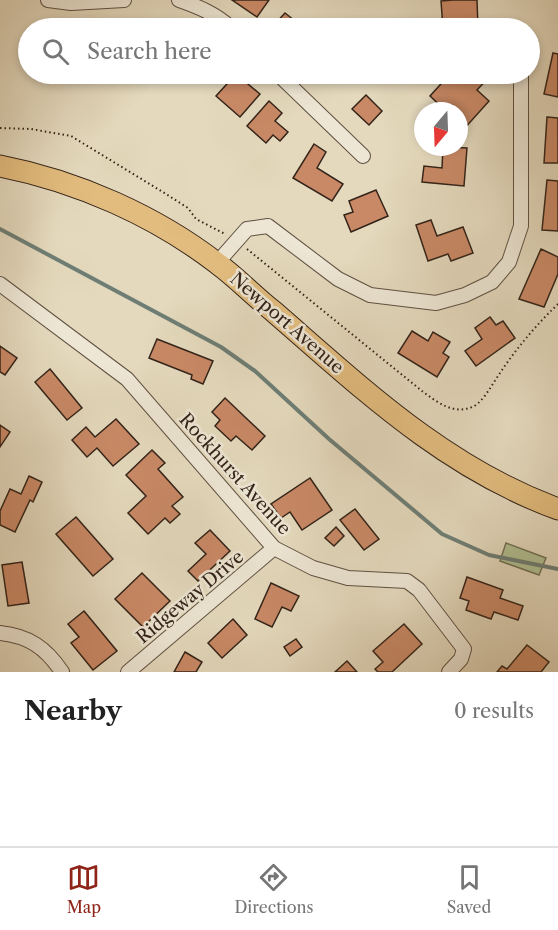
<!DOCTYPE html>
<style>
:root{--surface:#fff;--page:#f2f2f2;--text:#222;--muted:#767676;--line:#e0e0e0;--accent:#8f2418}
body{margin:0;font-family:"Libre Caslon Text",serif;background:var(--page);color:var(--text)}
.compass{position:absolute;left:414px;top:102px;width:54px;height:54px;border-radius:50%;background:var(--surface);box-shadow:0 3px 9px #0003;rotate:199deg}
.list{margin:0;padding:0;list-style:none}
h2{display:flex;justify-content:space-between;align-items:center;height:78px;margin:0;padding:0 24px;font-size:26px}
h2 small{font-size:20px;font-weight:400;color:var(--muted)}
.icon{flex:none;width:33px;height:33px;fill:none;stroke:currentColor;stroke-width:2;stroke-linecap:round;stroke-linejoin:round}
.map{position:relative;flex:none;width:558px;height:672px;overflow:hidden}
.search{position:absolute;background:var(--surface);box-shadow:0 3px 9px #0003;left:18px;right:18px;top:18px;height:66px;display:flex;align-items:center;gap:15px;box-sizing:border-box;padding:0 21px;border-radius:33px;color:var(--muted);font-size:22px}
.sheet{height:174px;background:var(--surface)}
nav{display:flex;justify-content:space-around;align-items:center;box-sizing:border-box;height:84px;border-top:2px solid var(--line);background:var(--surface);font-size:16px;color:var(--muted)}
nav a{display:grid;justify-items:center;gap:3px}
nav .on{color:var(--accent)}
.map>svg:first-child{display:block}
.green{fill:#b1c093;stroke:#727256;stroke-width:1.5}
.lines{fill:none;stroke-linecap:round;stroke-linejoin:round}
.stream{stroke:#6e7e75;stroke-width:4}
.building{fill:#c98966;stroke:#332319;stroke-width:1.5}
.street-casing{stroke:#5f5042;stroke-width:16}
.primary-casing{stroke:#332319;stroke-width:23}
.path{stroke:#332319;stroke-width:2;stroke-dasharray:1.5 3;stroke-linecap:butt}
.street{stroke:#ede6d4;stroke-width:14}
.primary{stroke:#e2bc7e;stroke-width:21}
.labels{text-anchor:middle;stroke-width:5;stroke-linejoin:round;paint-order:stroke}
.street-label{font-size:18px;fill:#332319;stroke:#ede6d4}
</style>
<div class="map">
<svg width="558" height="672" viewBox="0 0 558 672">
<rect width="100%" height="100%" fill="#e4d9bd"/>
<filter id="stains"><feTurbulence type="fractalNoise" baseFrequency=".00333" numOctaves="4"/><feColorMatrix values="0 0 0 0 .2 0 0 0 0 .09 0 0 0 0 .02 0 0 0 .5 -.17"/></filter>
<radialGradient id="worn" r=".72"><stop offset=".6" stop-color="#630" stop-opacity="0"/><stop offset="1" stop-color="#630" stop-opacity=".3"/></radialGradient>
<path class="green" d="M506,543L546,558L539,575L500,561Z"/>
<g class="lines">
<path class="stream" d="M0,229L221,347L255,371L329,439L442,534L489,555L558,569"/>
</g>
<g class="building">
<path d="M232,0H269L257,17Z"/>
<path d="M453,0H477L478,28H443L441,1Z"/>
<path d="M285,13L304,28H271Z"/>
<path d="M154,21L177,28H151Z"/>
<path d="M81,22L99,24L98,28H80Z"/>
<path d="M553,53L558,54V97L544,94Z"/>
<path d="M236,74L260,94L240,117L216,96Z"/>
<path d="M305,74H331L328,83Z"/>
<path d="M382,74H416L413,83Z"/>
<path d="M450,74H492L477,90L489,101L464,129L459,124V111H455L456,109L452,105L446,111L430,96Z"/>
<path d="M366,95L382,111L369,125L352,109Z"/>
<path d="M269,101L282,113L275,121L288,132L280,141L273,135L266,143L247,126Z"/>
<path d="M547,117L558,118V163H544Z"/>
<path d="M314,144L326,152L317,168L343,184L332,201L293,178Z"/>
<path d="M443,147L467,148L464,186L422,182L424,166L442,168Z"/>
<path d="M547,180L558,181V231L542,230Z"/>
<path d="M376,190L388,216L351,232L344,215L353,212L349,201Z"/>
<path d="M431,220L437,236L463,227L473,253L451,261L448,254L428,261L416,225Z"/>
<path d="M541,249L558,257V274L544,307L519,299Z"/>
<path d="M490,317L496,325L503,321L515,338L476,366L465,351L482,339L475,328Z"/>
<path d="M412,331L428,341L433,332L450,342L443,353L449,357L437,377L398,353Z"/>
<path d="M157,339L213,361L203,384L191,379L192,375L149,358Z"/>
<path d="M0,346L17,358L5,375L0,372Z"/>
<path d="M50,369L82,408L67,420L35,382Z"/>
<path d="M225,398L265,436L252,450L236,436L231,441L215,426L220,420L212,412Z"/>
<path d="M116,419L139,444L113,466L97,448L87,457L72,440L86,427L95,437Z"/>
<path d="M0,425L10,432L0,447Z"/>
<path d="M152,450L165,463L158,469L183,497L172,506L180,514L170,523L165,518L148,534L128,513L146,496L126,475Z"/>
<path d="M29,476L42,482L33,502L30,500L15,532L0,525V511L10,489L21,494Z"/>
<path d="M310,478L332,510L302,530L290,512L281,518L271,504Z"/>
<path d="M355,509L379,539L364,550L340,520Z"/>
<path d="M76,517L113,559L93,576L56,534Z"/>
<path d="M336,527L344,536L334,546L325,538Z"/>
<path d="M210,530L230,551L198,581L188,571L206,554L195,543Z"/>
<path d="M22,562L29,603L8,606L2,565Z"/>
<path d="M142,573L170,601L143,627L115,599Z"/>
<path d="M467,577L503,590L500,598L523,606L518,620L494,612L491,619L466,610L469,601L460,598Z"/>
<path d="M271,583L299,596L291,611L282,607L272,627L255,619Z"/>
<path d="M84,611L117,651L93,670L71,643L79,637L68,624Z"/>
<path d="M233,619L247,635L222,658L208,643Z"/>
<path d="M404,624L422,644L392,672H378L375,669L383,662L373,651Z"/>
<path d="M296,639L302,647L290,656L284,647Z"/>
<path d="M527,645L549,662L541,672H497L502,666L507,669Z"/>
<path d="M185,652L202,662L196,672H174Z"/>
<path d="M347,661L357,672H335Z"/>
</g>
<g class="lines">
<g class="street-casing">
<g id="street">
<path d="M48,0L71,3L124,0"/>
<path d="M179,0C199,7 216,14 231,28"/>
<path d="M278,74L363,156"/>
<path d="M217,263L247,229L268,226L338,279L370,295L436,303L465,295L492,282L509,262L521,226V74"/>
<path d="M0,284L127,379L274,548L313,568L348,578L407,581L419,590L464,649L461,659L449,672"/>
<path d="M0,633C29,636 46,648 62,672"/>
<path d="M128,672L274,548"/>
</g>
</g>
<g class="primary-casing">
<path id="primary" d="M0,166C77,181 156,216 218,264C237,278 254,296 273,311C363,389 444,467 558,509"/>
</g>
<g class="path">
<path d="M0,128L31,129L71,136L166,194L188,208L196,219L225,234"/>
<path d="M247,249L422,391C437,402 453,415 472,407C480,404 486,394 491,387C510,356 532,329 558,304"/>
</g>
<use href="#street" class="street"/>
<use href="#primary" class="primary"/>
</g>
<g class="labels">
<g class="street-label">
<text transform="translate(287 323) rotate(41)" y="6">Newport Avenue</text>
<text transform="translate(235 474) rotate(48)" y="6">Rockhurst Avenue</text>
<text transform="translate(190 597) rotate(-40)" y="6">Ridgeway Drive</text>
</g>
</g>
<rect width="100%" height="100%" filter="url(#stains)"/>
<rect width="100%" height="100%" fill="url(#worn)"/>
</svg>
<svg class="compass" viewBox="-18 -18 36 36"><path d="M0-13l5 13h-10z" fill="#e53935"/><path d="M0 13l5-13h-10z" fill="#767676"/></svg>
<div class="search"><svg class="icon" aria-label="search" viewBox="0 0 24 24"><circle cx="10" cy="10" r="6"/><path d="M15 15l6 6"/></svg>Search here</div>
</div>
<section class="sheet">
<h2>Nearby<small>0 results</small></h2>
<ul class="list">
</ul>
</section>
<nav>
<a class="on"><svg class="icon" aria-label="map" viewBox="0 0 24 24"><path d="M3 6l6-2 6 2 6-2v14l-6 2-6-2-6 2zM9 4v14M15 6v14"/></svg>Map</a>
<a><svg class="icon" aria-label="directions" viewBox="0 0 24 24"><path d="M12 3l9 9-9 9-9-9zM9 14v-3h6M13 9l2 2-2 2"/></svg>Directions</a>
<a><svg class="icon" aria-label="saved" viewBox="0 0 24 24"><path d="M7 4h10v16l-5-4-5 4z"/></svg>Saved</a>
</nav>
